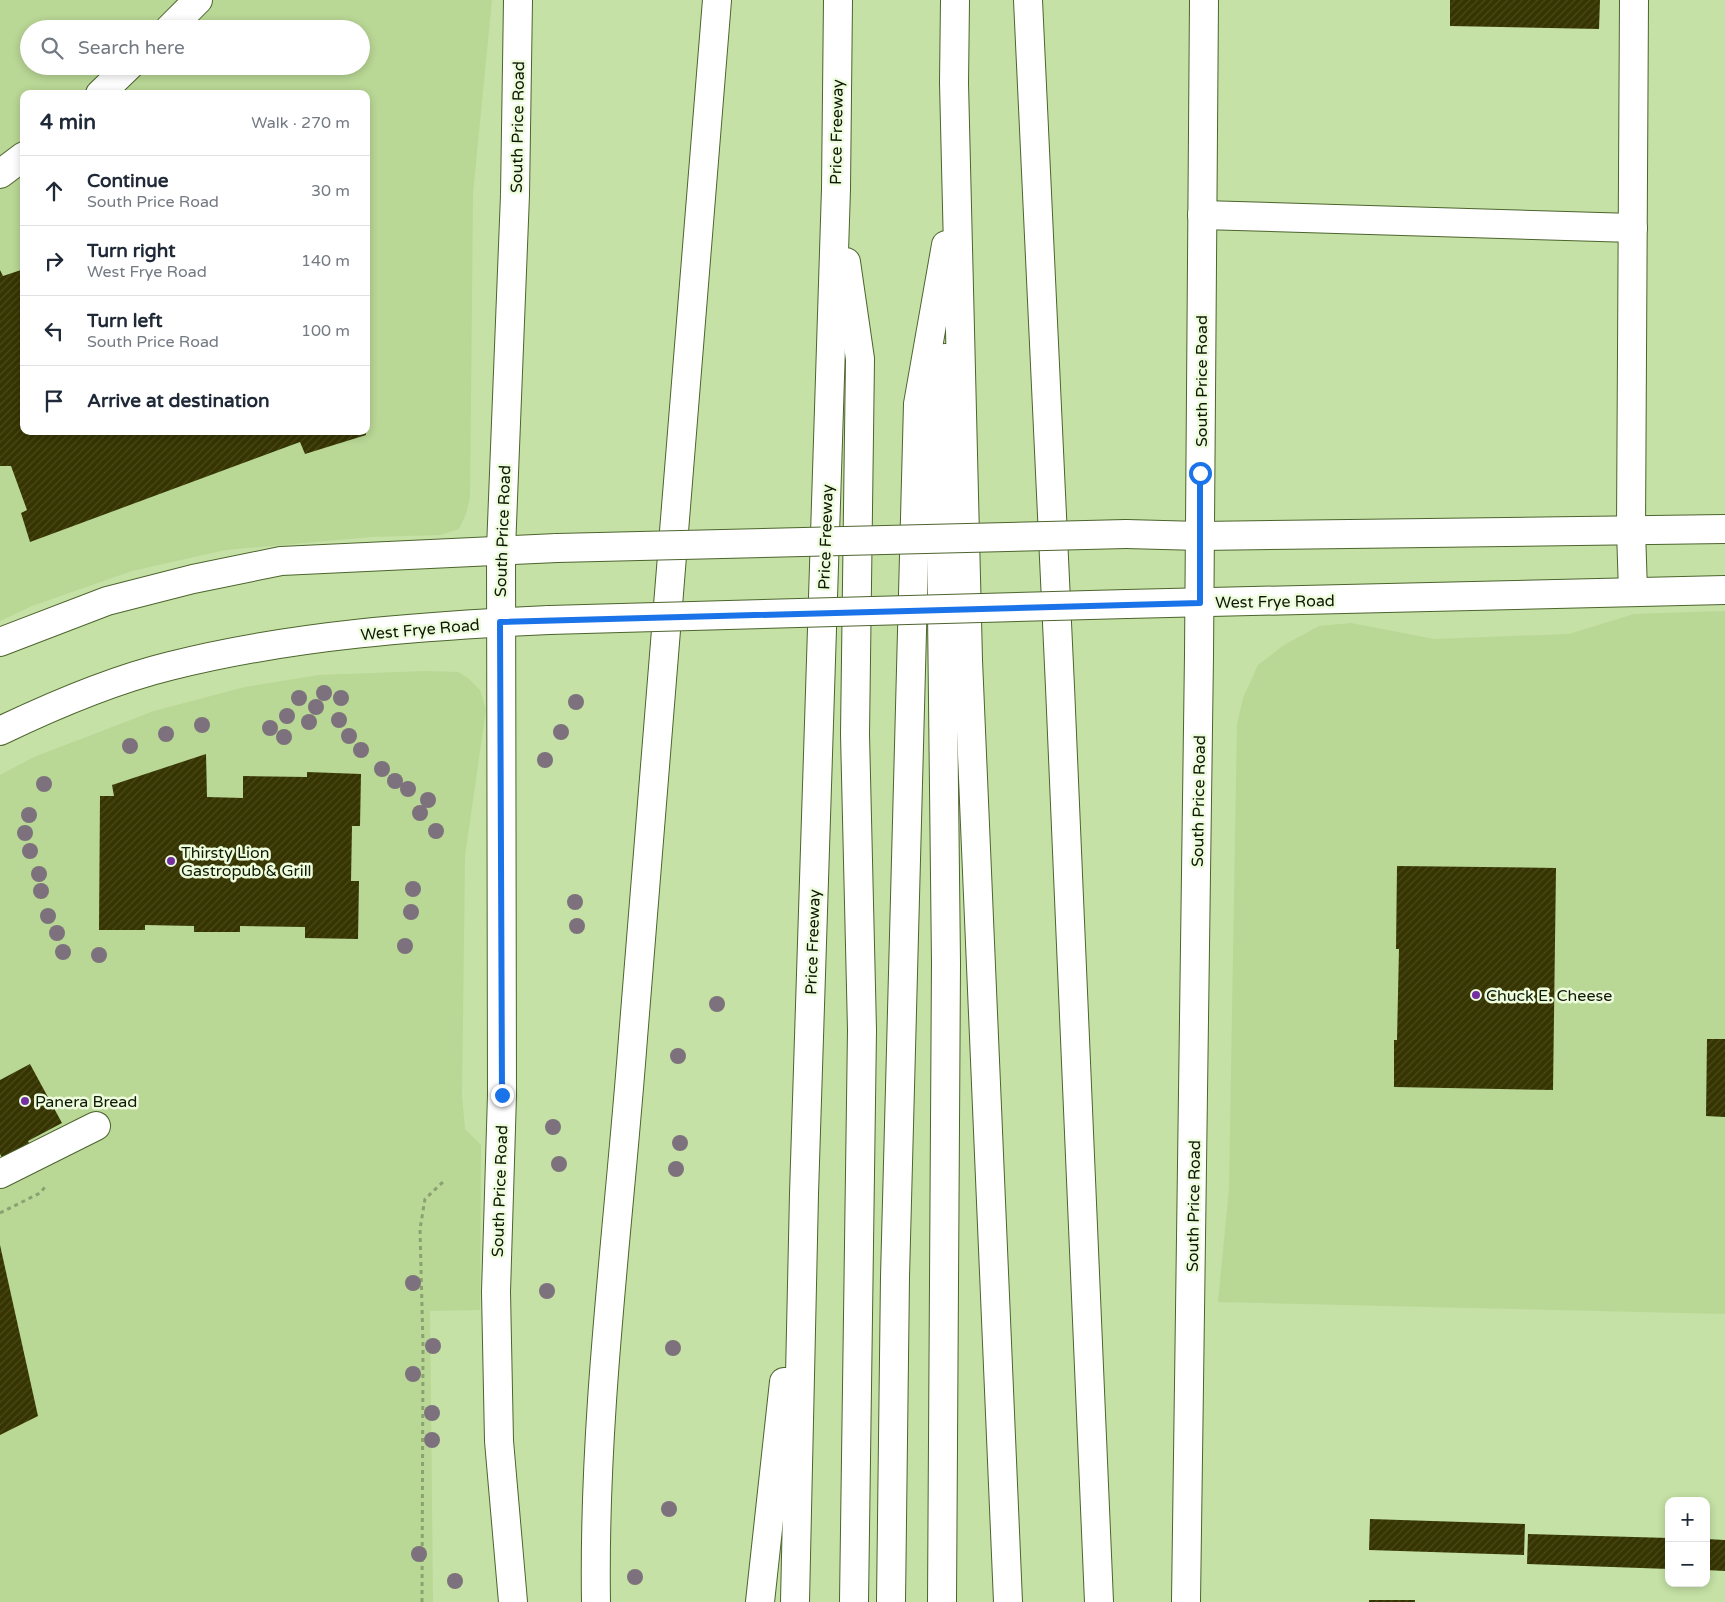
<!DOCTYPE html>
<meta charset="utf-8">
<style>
:root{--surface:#fff;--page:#f6f6f7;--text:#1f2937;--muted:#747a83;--line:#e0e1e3}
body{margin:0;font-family:"Varela Round",sans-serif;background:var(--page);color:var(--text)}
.controls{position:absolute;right:15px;bottom:15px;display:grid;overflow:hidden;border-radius:10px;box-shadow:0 2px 8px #0003}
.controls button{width:45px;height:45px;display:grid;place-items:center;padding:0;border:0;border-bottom:1px solid var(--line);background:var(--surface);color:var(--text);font:25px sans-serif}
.stop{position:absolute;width:15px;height:15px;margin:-11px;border:4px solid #1a73e8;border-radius:50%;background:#fff}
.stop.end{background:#1a73e8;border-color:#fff;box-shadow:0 1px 5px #0008}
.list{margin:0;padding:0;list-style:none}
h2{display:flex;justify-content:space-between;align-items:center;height:65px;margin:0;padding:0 20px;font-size:21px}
h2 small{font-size:16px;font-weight:400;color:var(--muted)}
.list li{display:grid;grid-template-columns:32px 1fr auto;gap:15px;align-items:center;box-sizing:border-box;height:70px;padding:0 20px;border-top:1px solid var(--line)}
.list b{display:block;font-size:19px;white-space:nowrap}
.list p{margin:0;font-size:16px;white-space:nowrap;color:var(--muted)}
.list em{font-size:16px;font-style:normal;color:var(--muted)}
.icon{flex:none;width:28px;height:28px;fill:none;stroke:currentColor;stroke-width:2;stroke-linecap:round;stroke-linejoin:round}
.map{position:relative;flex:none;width:1725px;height:1602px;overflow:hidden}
.search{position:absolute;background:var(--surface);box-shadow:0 2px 8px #0003;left:20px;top:20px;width:350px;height:55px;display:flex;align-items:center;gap:12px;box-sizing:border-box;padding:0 18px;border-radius:28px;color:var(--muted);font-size:19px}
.panel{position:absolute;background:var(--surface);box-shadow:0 2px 8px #0003;left:20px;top:90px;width:350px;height:345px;border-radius:10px}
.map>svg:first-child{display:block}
.built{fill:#b9d795;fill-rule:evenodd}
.building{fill:url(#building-hatch)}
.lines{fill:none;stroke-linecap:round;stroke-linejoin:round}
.minor-casing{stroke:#4d642e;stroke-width:30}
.major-casing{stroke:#4d642e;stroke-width:30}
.highway-casing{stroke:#4d642e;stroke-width:30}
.path{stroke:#8ba172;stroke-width:3;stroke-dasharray:4 4;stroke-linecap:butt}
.minor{stroke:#fff;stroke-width:28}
.major{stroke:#fff;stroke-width:28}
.highway{stroke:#fff;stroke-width:28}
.minor-bridge-casing{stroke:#4d642e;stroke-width:30;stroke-linecap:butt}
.minor-bridge{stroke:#fff;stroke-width:28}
.tree{fill:#7c717c}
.route{stroke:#1a73e8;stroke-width:6}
.poi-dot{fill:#742fa3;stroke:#eefcde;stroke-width:2}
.labels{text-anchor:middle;stroke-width:5;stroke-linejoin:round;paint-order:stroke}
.street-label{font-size:16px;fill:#0f1803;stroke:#eefcde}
.poi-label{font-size:16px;fill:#0f1803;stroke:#eefcde;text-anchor:start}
</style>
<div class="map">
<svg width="1725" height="1602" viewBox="0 0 1725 1602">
<defs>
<pattern id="building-hatch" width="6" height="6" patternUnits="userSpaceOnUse" patternTransform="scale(1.25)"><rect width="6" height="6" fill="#363501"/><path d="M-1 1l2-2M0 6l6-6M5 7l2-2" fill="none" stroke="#49491c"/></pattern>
</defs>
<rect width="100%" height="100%" fill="#c5e1a5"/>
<g class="built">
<path d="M0,0H492L473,193L470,497L466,514L459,529L440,535L371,537L225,550L132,571L32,606L0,621ZM29,29H361V66H29ZM24,94H366V431H24Z"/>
<path d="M1725,611V1314L1218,1302L1229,1189L1237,725L1243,698L1258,665L1284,645L1319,626L1351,623L1434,639L1569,634L1634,614Z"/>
<path d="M426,671L458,672L468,678L480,690L486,709L465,856L462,1096L465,1129L481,1145L480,1310L430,1311L433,1602H0V775L34,757L154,711L245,687L319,675Z"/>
</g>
<g class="building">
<path d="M1450,0H1600L1599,29L1450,26Z"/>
<path d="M24,269V431H365L366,435L305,454L300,442L30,542L21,513L27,510L11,466H0V270L3,276Z"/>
<path d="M206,754L207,797L243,798V776L307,777V772L361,774L360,826H352L351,881H359L358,939L305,938V927L240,926V932H194V926L145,925V930H99L100,796H114L112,785Z"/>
<path d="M1397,866L1556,868L1553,1090L1394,1087V1040H1397L1399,949H1396Z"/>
<path d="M1707,1039H1725V1117L1706,1116Z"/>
<path d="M30,1064L62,1123L28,1141L33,1151L6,1165L0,1154V1080Z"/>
<path d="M0,1245L38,1416L0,1435Z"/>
<path d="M1370,1519L1525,1524L1524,1555L1369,1550Z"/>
<path d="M1528,1534L1669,1538V1569L1527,1564Z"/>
<path d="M1706,1539L1725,1540V1571L1706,1570Z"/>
<rect x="1369" y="1600" width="46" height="2"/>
</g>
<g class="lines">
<g class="minor-casing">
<g id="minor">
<path d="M169,29L198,0"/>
<path d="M100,94L129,66"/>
<path d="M0,174L24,156"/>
<path d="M1202,215L1633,228"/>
<path d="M1126,534L1200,536L1725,529"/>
<path d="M1633,592L1631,530L1634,0"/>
<path d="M1127,604L1725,590"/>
<path d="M0,642L107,601L193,579L281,561L557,548"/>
<path d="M0,731C52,706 113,680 170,666C293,635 422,626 549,620"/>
<path d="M0,1174L96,1126"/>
</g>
</g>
<g class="major-casing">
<g id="major">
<path d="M513,1602L499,1441L496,1292L502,1095L501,549L515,195L518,0"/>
<path d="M1186,1602L1199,655L1204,0"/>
</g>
</g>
<g class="highway-casing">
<g id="highway">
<path d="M955,0L954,83L968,660L1008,1602"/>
<path d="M1028,0L1060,687L1099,1602"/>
<path d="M846,262L860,359L855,734L862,1030L854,1602"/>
<path d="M596,1602C593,1414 619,1226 633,1038C659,692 687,346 717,0"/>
<path d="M760,1602L784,1382"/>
<path d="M795,1602L804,1194L836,189L838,0"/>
<path d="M891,1602L895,1277L918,404L946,245"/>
<path d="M942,1602L946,963L940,438L945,358"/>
</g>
</g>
<g class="path">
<path d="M0,1213L40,1193L45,1187"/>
<path d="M422,1602L423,1345L420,1229L425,1199L445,1180"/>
</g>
<use href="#minor" class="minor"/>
<use href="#major" class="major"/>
<use href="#highway" class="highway"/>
<g class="minor-bridge-casing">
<g id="minor-bridge">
<path d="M557,548L1126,534"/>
<path d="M549,620L1127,604"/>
</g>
</g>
<use href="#minor-bridge" class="minor-bridge"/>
</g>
<g class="tree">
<circle cx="324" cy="693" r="8"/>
<circle cx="299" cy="698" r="8"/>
<circle cx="341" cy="698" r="8"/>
<circle cx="576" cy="702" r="8"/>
<circle cx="316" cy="707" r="8"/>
<circle cx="287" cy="716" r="8"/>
<circle cx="339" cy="720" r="8"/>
<circle cx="309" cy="722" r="8"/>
<circle cx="202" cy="725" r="8"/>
<circle cx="270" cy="728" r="8"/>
<circle cx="561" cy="732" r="8"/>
<circle cx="166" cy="734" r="8"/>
<circle cx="349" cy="736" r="8"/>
<circle cx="284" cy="737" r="8"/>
<circle cx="130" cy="746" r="8"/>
<circle cx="361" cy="750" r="8"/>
<circle cx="545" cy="760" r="8"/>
<circle cx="382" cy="769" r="8"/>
<circle cx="395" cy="781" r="8"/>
<circle cx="44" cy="784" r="8"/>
<circle cx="408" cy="789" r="8"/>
<circle cx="428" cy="800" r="8"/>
<circle cx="420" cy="813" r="8"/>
<circle cx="29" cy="815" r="8"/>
<circle cx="436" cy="831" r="8"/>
<circle cx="25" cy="833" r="8"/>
<circle cx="30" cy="851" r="8"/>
<circle cx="39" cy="874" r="8"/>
<circle cx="413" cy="889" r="8"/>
<circle cx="41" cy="891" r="8"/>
<circle cx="575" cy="902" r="8"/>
<circle cx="411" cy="912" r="8"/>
<circle cx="48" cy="916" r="8"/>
<circle cx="577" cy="926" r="8"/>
<circle cx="57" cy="933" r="8"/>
<circle cx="405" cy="946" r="8"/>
<circle cx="63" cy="952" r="8"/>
<circle cx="99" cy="955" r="8"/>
<circle cx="717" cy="1004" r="8"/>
<circle cx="678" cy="1056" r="8"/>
<circle cx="553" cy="1127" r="8"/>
<circle cx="680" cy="1143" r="8"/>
<circle cx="559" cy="1164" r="8"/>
<circle cx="676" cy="1169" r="8"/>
<circle cx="413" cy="1283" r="8"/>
<circle cx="547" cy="1291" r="8"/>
<circle cx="433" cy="1346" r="8"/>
<circle cx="673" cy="1348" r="8"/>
<circle cx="413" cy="1374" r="8"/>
<circle cx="432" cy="1413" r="8"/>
<circle cx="432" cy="1440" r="8"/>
<circle cx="669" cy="1509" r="8"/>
<circle cx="419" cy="1554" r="8"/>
<circle cx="635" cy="1577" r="8"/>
<circle cx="455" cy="1581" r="8"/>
</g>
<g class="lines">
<path class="route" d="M502,1095L500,622L1200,603V473"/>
</g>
<g class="poi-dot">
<circle cx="171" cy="861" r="5"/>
<circle cx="1476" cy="995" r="5"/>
<circle cx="25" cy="1101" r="5"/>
</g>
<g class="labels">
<g class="street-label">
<text transform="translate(517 127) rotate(-89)" y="6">South Price Road</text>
<text transform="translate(836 132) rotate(-89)" y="6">Price Freeway</text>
<text transform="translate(1201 381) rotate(-90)" y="6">South Price Road</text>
<text transform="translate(502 531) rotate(-88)" y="6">South Price Road</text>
<text transform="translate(825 537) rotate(-88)" y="6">Price Freeway</text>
<text transform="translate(1275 601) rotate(-1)" y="6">West Frye Road</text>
<text transform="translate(420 629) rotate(-5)" y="6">West Frye Road</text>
<text transform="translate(1198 801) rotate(-89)" y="6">South Price Road</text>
<text transform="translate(812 942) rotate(-88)" y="6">Price Freeway</text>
<text transform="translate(499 1191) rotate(-88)" y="6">South Price Road</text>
<text transform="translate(1193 1206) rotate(-89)" y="6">South Price Road</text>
</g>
<g class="poi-label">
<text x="181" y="858">Thirsty Lion<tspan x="181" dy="18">Gastropub &amp; Grill</tspan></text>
<text x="1486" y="1001">Chuck E. Cheese</text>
<text x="35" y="1107">Panera Bread</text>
</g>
</g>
</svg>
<div class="controls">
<button>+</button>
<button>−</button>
</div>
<div class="stop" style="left:1200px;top:473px"></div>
<div class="stop end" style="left:502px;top:1095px"></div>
<div class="search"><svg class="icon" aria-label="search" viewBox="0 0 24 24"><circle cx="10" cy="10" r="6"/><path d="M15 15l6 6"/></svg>Search here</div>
<section class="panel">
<h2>4 min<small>Walk · 270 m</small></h2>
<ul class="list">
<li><svg class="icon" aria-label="ahead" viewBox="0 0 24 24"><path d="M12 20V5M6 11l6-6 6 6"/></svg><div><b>Continue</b><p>South Price Road</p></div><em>30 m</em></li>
<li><svg class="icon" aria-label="right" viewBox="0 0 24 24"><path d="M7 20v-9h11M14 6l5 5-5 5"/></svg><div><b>Turn right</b><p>West Frye Road</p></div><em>140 m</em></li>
<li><svg class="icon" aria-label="left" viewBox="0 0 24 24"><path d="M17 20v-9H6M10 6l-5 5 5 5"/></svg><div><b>Turn left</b><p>South Price Road</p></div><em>100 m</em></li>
<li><svg class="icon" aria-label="arrive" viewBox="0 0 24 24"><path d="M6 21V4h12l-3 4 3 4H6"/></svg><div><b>Arrive at destination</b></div></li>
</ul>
</section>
</div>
